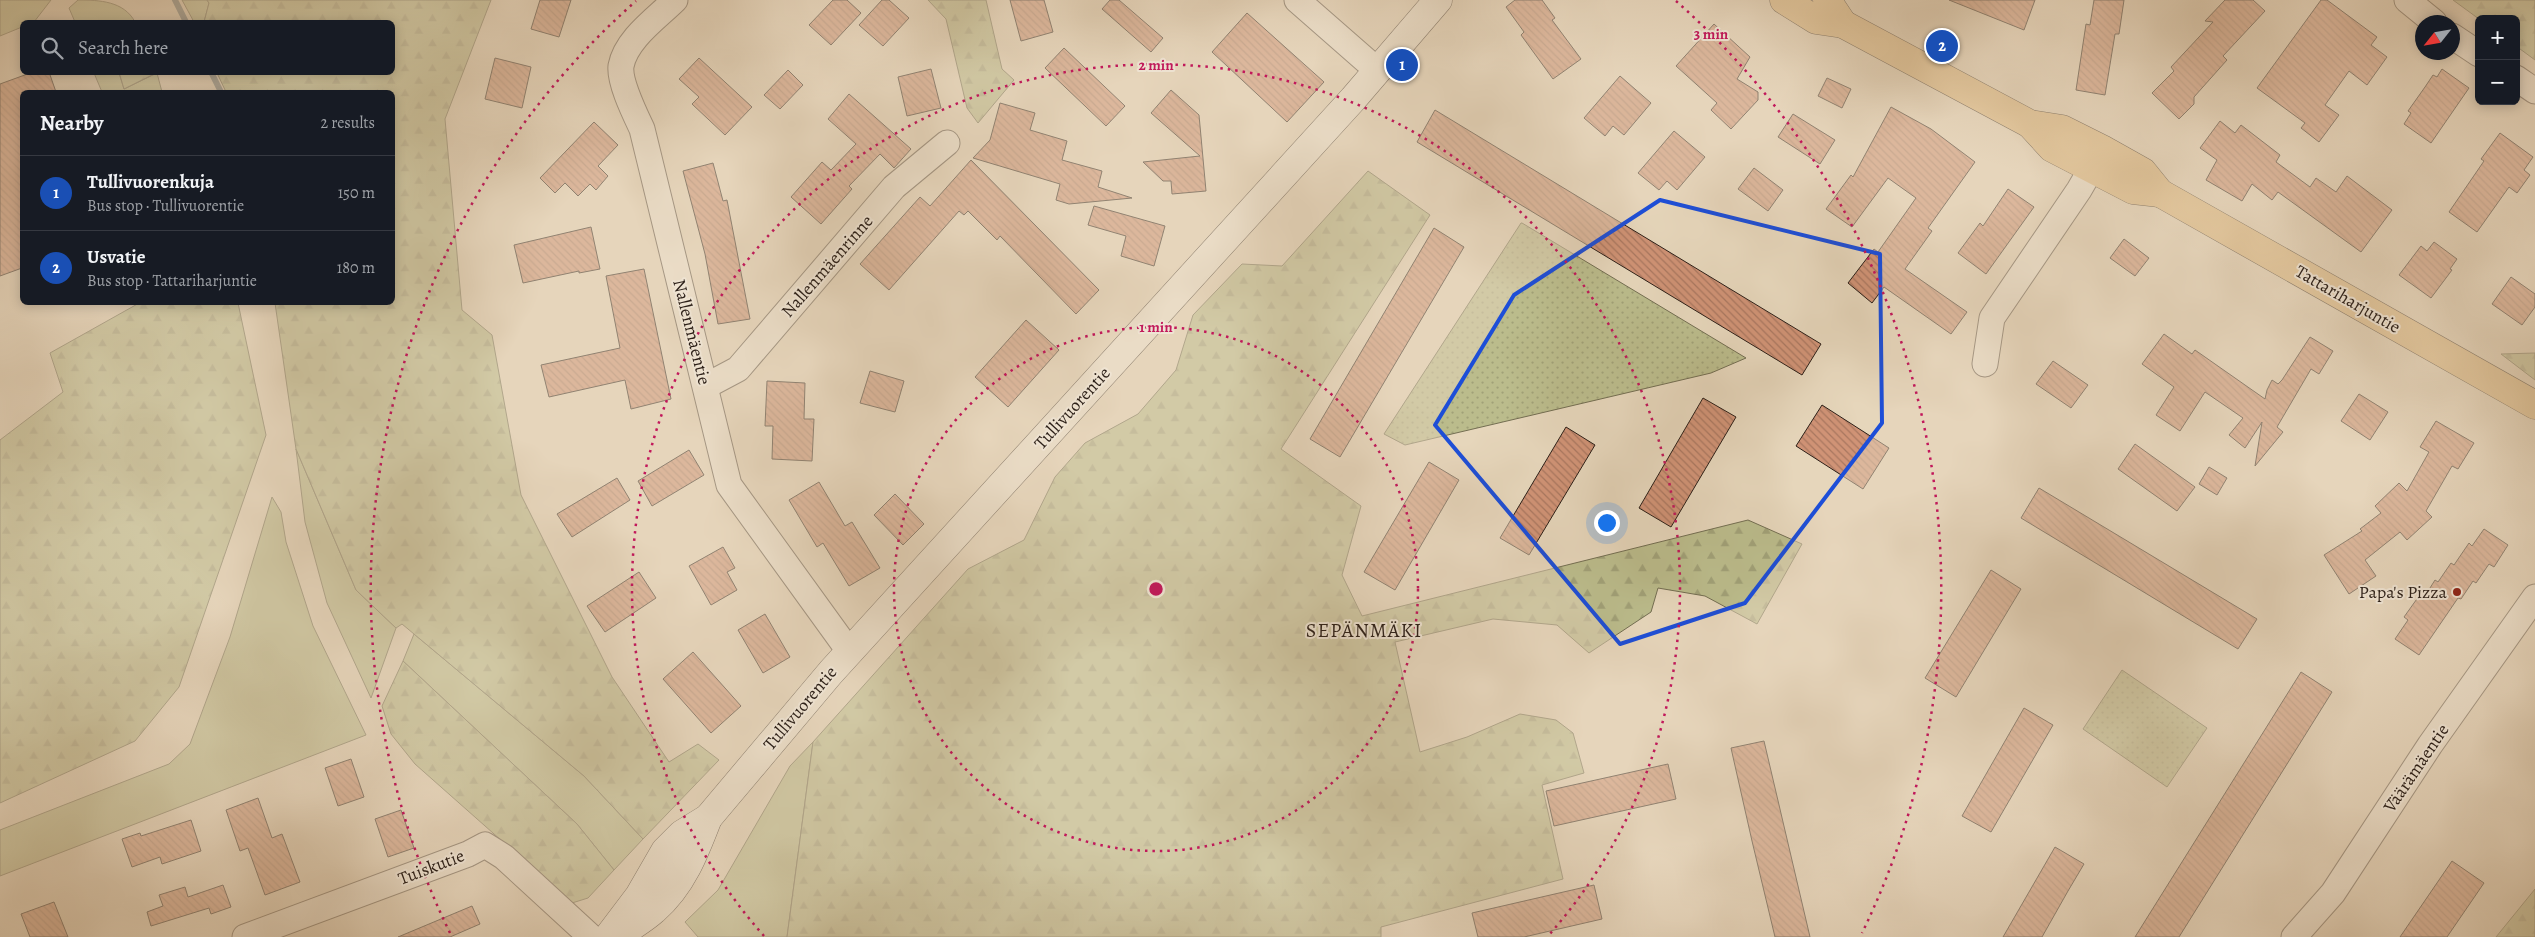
<!DOCTYPE html>
<meta charset="utf-8">
<style>
:root{--surface:#171b24;--page:#20242c;--text:#f1f3f6;--muted:#9ea1a6;--line:#363941;--accent:#c59692}
body{margin:0;font-family:Alegreya,serif;background:var(--page);color:var(--text)}
.controls{position:absolute;right:15px;top:15px;display:grid;overflow:hidden;border-radius:8px;box-shadow:0 2px 12px #0003}
.controls button{width:45px;height:45px;display:grid;place-items:center;padding:0;border:0;border-bottom:1px solid var(--line);background:var(--surface);color:var(--text);font:25px sans-serif}
.compass{position:absolute;left:2415px;top:15px;width:45px;height:45px;border-radius:50%;background:var(--surface);box-shadow:0 2px 12px #0003;rotate:239deg}
.you{position:absolute;left:1606px;top:522px;width:18px;height:18px;margin:-12px;border:4px solid #fff;border-radius:50%;background:#1a73e8;box-shadow:0 0 0 8px #1a73e833}
.badge{display:grid;place-items:center;width:32px;height:32px;border-radius:50%;background:var(--accent);color:#fff;font-size:16px;font-weight:700}
.pin{position:absolute;translate:-50% -50%;border:2px solid #fff;box-shadow:0 1px 5px #0006}
.list{margin:0;padding:0;list-style:none}
h2{display:flex;justify-content:space-between;align-items:center;height:65px;margin:0;padding:0 20px;font-size:21px}
h2 small{font-size:16px;font-weight:400;color:var(--muted)}
.list li{display:grid;grid-template-columns:32px 1fr auto;gap:15px;align-items:center;box-sizing:border-box;height:75px;padding:0 20px;border-top:1px solid var(--line)}
.list b{display:block;font-size:19px;white-space:nowrap}
.list p{margin:0;font-size:16px;white-space:nowrap;color:var(--muted)}
.list em{font-size:16px;font-style:normal;color:var(--muted)}
.icon{flex:none;width:28px;height:28px;fill:none;stroke:currentColor;stroke-width:2;stroke-linecap:round;stroke-linejoin:round}
.map{position:relative;flex:none;width:2535px;height:937px;overflow:hidden}
.search{position:absolute;background:var(--surface);box-shadow:0 2px 12px #0003;left:20px;top:20px;width:375px;height:55px;display:flex;align-items:center;gap:12px;box-sizing:border-box;padding:0 18px;border-radius:8px;color:var(--muted);font-size:19px}
.panel{position:absolute;background:var(--surface);box-shadow:0 2px 12px #0003;left:20px;top:90px;width:375px;height:215px;border-radius:8px}
.map>svg:first-child{display:block}
.grass{fill:#bbbc8c;stroke:#736e52}
.forest{fill:url(#forest-firs);stroke:#736e52}
.park{fill:url(#park-dots);stroke:#736e52}
.lines{fill:none;stroke-linecap:round;stroke-linejoin:round}
.stream{stroke:#6f7a7a;stroke-width:6}
.building{fill:url(#building-back-hatch);stroke:#2b1f18}
.street-casing{stroke:#5a4d41;stroke-width:27}
.secondary-casing{stroke:#2b1f18;stroke-width:29}
.primary-casing{stroke:#2b1f18;stroke-width:29}
.street{stroke:#efe4d3;stroke-width:25}
.secondary{stroke:#efe4d3;stroke-width:28}
.primary{stroke:#e3bb7e;stroke-width:28}
.marked{fill:none;stroke:#1d4ed8;stroke-width:4;stroke-linejoin:round}
.ring{fill:none;stroke:#c2185b;stroke-width:2.5;stroke-dasharray:2.5 5}
.poi-dot{fill:#8f2418;stroke:#efe4d3;stroke-width:2}
.labels{text-anchor:middle;stroke-width:4;stroke-linejoin:round;paint-order:stroke}
.street-label{font-size:18px;fill:#2b1f18;stroke:#efe4d3}
.poi-label{font-size:18px;fill:#2b1f18;stroke:#efe4d3;text-anchor:end}
.quarter-label{font-size:20px;letter-spacing:1px;fill:#2b1f18;stroke:#efe4d3}
.centre{fill:#c2185b;stroke:#efe4d3;stroke-width:2.5}
.ring-label{font-size:15px;text-anchor:middle;font-weight:bold;fill:#c2185b;stroke:#efe4d3;stroke-width:4;stroke-linejoin:round;paint-order:stroke}
</style>
<div class="map">
<svg width="2535" height="937" viewBox="0 0 2535 937">
<defs>
<pattern id="forest-firs" width="22" height="20" patternUnits="userSpaceOnUse" patternTransform="scale(1.25)"><rect width="22" height="20" fill="#bbbc8c"/><path d="M5 1l3.5 6h-7zM16 11l3.5 6h-7z" fill="#a1a178"/></pattern>
<pattern id="park-dots" width="8" height="8" patternUnits="userSpaceOnUse" patternTransform="scale(1.25)"><rect width="8" height="8" fill="#bbbc8c"/><path d="M2 2h.1M6 6h.1" fill="none" stroke="#a1a178" stroke-width="1.8" stroke-linecap="round"/></pattern>
<pattern id="building-back-hatch" width="6" height="6" patternUnits="userSpaceOnUse" patternTransform="scale(1.25)"><rect width="6" height="6" fill="#d09376"/><path d="M-1 5l2 2M0 0l6 6M5-1l2 2" fill="none" stroke="#a97760"/></pattern>
</defs>
<rect width="100%" height="100%" fill="#e6d6bb"/>
<filter id="stains"><feTurbulence type="fractalNoise" baseFrequency=".004" numOctaves="4"/><feColorMatrix values="0 0 0 0 .2 0 0 0 0 .09 0 0 0 0 .02 0 0 0 .5 -.17"/></filter>
<radialGradient id="worn" r=".72"><stop offset=".6" stop-color="#630" stop-opacity="0"/><stop offset="1" stop-color="#630" stop-opacity=".3"/></radialGradient>
<g class="grass">
<path d="M0,0H51L34,22H22V27L0,36Z"/>
<path d="M78,0C99,0 124,1 135,22H75L69,8Z"/>
<path d="M182,0H207L209,3L204,22H194Z"/>
<path d="M94,73H119L124,89L157,73L162,92H102Z"/>
<path d="M296,449L356,590L396,628L371,698L327,603L305,522Z"/>
<path d="M272,497L281,512L286,542L313,626L366,735L0,876V830L169,764L190,744L230,637Z"/>
<path d="M414,634L584,776L643,839L614,870L577,824L403,661Z"/>
<path d="M813,742L787,937H698L685,922L718,890L790,766Z"/>
</g>
<g class="forest">
<path d="M207,0H491L445,119L462,310L492,335L521,495L612,677L669,762L698,744L719,760L643,839L584,776L402,624L396,628L356,590L296,449L275,303L392,302V92H226L217,73L392,72V22H204L209,3Z"/>
<path d="M928,0H986L1002,69L1014,80L978,123L967,108L946,19Z"/>
<path d="M2453,0H2535V60L2516,46V19H2479Z"/>
<path d="M119,72H156V73L124,89Z"/>
<path d="M1368,171L1430,215L1281,449L1361,506L1342,575L1362,616L1748,520L1802,544L1757,624L1705,596L1658,588L1651,612L1589,653L1557,625L1493,619L1395,642L1420,752L1467,737L1520,714L1556,720L1573,733L1584,773L1542,785L1563,879L1381,927V937H787L813,742L968,569L1024,540L1055,477L1085,443L1138,414L1176,370L1193,315L1242,264L1282,266Z"/>
<path d="M141,302L238,303L266,435L179,687L135,741L0,803V440L63,392L50,353Z"/>
<path d="M2535,353V380L2501,354Z"/>
<path d="M403,661L577,824L614,870L588,898L572,903L415,764L391,734L382,706Z"/>
<path d="M2535,889V937H2496Z"/>
</g>
<g class="park">
<path d="M1521,223H1522L1746,358L1711,373L1405,445L1384,434Z"/>
<path d="M2122,670L2207,728L2167,787L2083,729Z"/>
</g>
<g class="lines">
<g class="stream">
<path d="M175,0L186,22"/>
<path d="M211,72L221,92"/>
</g>
</g>
<g class="building">
<path d="M540,0H571L559,37L531,29Z"/>
<path d="M833,0H847L861,13L831,45L809,25Z"/>
<path d="M882,0H889L909,18L883,46L859,25Z"/>
<path d="M1010,0H1044L1053,32L1021,41Z"/>
<path d="M1110,0H1119L1163,38L1151,52L1102,9Z"/>
<path d="M1515,0H1542L1555,18L1552,20L1581,59L1553,79L1521,35L1524,32L1506,7Z"/>
<path d="M1949,0H2035L2024,30Z"/>
<path d="M2094,0H2124L2119,34H2115L2105,95L2076,90L2086,24L2090,25Z"/>
<path d="M2225,0H2253L2265,11L2223,56L2227,60L2194,97V104L2179,119L2152,93L2174,71L2171,67L2213,22L2205,21Z"/>
<path d="M2321,0H2327L2377,37L2371,45L2387,57L2367,85L2349,71L2325,105L2339,115L2319,142L2301,128L2305,123L2257,88Z"/>
<path d="M1247,13L1324,82L1287,122L1212,52Z"/>
<path d="M1714,24L1750,57L1737,79L1758,92V100L1731,129L1711,110L1717,103L1676,66Z"/>
<path d="M1064,48L1125,106L1106,126L1045,68Z"/>
<path d="M495,58L531,67L522,108L485,99Z"/>
<path d="M699,58L752,107L725,135L692,104L699,97L679,79Z"/>
<path d="M931,69L941,108L907,116L898,77Z"/>
<path d="M2442,69L2469,88L2431,143L2404,124L2411,113L2408,111L2425,87L2433,75L2437,77Z"/>
<path d="M788,70L803,85L780,109L764,95Z"/>
<path d="M33,72H49L56,92H22V268L0,276V84Z"/>
<path d="M1620,76L1651,103L1624,135L1613,126L1605,136L1584,118Z"/>
<path d="M1827,78L1851,89L1842,108L1818,96Z"/>
<path d="M1171,90L1199,115L1206,191L1172,194L1171,181H1163L1143,162L1200,156L1151,113Z"/>
<path d="M849,94L911,149L894,168L880,154L849,186L852,189L821,224L791,197L822,162L831,170L856,144L828,119Z"/>
<path d="M1000,103L1035,113L1030,130L1067,141L1062,160L1102,171L1098,187L1132,198L1069,204L1056,200L1060,184L973,158L990,140Z"/>
<path d="M1891,107L1931,129L1975,162L1928,228L1932,231L1905,269L1967,312L1951,334L1884,287L1872,303L1848,283L1874,249L1878,252L1916,198L1888,178L1852,227L1826,209L1851,175L1853,177Z"/>
<path d="M1435,110L1821,344L1802,375L1417,142Z"/>
<path d="M1793,114L1835,140L1820,164L1778,137Z"/>
<path d="M2220,121L2235,133L2241,125L2280,155L2276,162L2310,187L2316,178L2336,192L2347,176L2392,210L2361,252L2278,192L2272,200L2252,184L2242,201L2206,180L2217,160L2200,148Z"/>
<path d="M594,122L618,145L598,166L608,176L596,190L590,184L578,196L565,183L555,193L540,178Z"/>
<path d="M1674,131L1705,157L1677,190L1667,181L1659,190L1638,173Z"/>
<path d="M2500,133L2533,157L2524,170L2530,175L2517,193L2509,187L2477,232L2449,212L2484,161L2481,159Z"/>
<path d="M971,160L1099,290L1076,314L1000,236L997,240L968,211L964,215L959,211L889,290L860,264L920,197L930,206Z"/>
<path d="M713,163L723,201L727,200L750,319L718,324L705,254L683,171Z"/>
<path d="M1754,168L1783,190L1768,211L1738,189Z"/>
<path d="M2008,189L2034,207L1986,274L1958,253L1980,223L1983,226Z"/>
<path d="M1094,206L1165,226L1154,266L1121,256L1126,236L1088,225Z"/>
<path d="M591,227L600,269L579,273V271L523,283L514,245Z"/>
<path d="M1434,228L1464,247L1340,457L1310,439Z"/>
<path d="M2124,239L2149,258L2135,276L2110,258Z"/>
<path d="M2434,242L2457,259L2450,269L2452,270L2431,298L2399,275L2421,246L2427,251Z"/>
<path d="M644,269L671,399L631,409L625,380L549,397L541,365L620,348L606,276Z"/>
<path d="M2511,277L2535,294V307L2522,325L2492,304Z"/>
<path d="M1026,320L1059,350L1008,407L975,377Z"/>
<path d="M2164,334L2192,354L2195,350L2265,399L2267,390L2272,380L2278,384L2282,380L2310,337L2333,351L2319,374L2311,369L2277,427L2283,432L2255,466L2262,422L2245,448L2229,435L2243,418L2205,392L2180,431L2156,415L2174,387L2142,364Z"/>
<path d="M2053,361L2088,385L2071,408L2036,384Z"/>
<path d="M870,371L904,381L895,412L860,403Z"/>
<path d="M767,381L805,383L804,419H814L812,461L772,459L773,426H765Z"/>
<path d="M2359,394L2388,412L2370,440L2341,421Z"/>
<path d="M1703,398L1736,417L1671,527L1639,508Z"/>
<path d="M1822,405L1889,448L1863,489L1796,446Z"/>
<path d="M2436,421L2474,443L2458,469L2452,466L2426,511L2432,517L2407,540L2400,532L2365,560L2376,576L2349,594L2324,555L2362,531L2360,529L2381,513L2375,506L2399,483L2407,491L2429,452L2420,447Z"/>
<path d="M1566,427L1595,445L1529,555L1500,538Z"/>
<path d="M2135,444L2195,487L2177,511L2118,469Z"/>
<path d="M689,450L704,475L652,506L638,481Z"/>
<path d="M1429,462L1459,480L1395,590L1364,572Z"/>
<path d="M2209,467L2227,478L2217,495L2199,484Z"/>
<path d="M617,478L630,500L572,537L557,514Z"/>
<path d="M819,482L845,526L852,522L880,568L849,586L823,543L817,547L789,500Z"/>
<path d="M2039,488L2257,619L2238,649L2021,518Z"/>
<path d="M895,494L924,524L903,545L874,515Z"/>
<path d="M2484,529L2508,545L2494,567L2489,564L2476,583L2473,581L2461,599L2458,598L2419,655L2395,639L2408,620L2404,617L2419,596L2423,599L2435,580L2438,582L2451,563L2454,565L2469,543L2472,546Z"/>
<path d="M723,547L735,568L727,572L737,590L711,605L689,566Z"/>
<path d="M1991,570L2021,589L1956,697L1925,678Z"/>
<path d="M639,572L656,598L605,632L587,606Z"/>
<path d="M765,614L790,657L763,673L738,630Z"/>
<path d="M693,652L741,706L711,733L663,679Z"/>
<path d="M2301,672L2332,692L2179,937H2135Z"/>
<path d="M2024,708L2053,725L1991,832L1962,816Z"/>
<path d="M1764,741L1810,937H1775L1752,841L1731,748Z"/>
<path d="M351,759L364,797L338,806L325,768Z"/>
<path d="M1668,764L1676,799L1554,826L1546,791Z"/>
<path d="M258,798L272,838L282,834L300,882L265,895L248,848L240,851L226,810Z"/>
<path d="M401,810L414,848L388,857L375,819Z"/>
<path d="M191,820L201,851L162,864L160,857L132,867L122,839L140,833L141,836Z"/>
<path d="M2055,847L2084,864L2068,891L2042,937H2003Z"/>
<path d="M2452,861L2484,883L2447,937H2400Z"/>
<path d="M223,885L231,907L211,914L209,908L151,926L147,912L163,906L159,895L185,887L188,897Z"/>
<path d="M1594,885L1602,919L1524,937H1478L1472,913Z"/>
<path d="M54,902L68,937H30L21,914Z"/>
<path d="M472,906L480,924L450,937H398Z"/>
</g>
<g class="lines">
<g class="street-casing">
<g id="street">
<path d="M675,0C657,18 626,39 621,66C619,82 635,114 642,129L729,485L849,651"/>
<path d="M1297,0L1378,71"/>
<path d="M2407,0L2434,22"/>
<path d="M2452,36L2479,54"/>
<path d="M2516,78L2535,91"/>
<path d="M1985,364L1992,318L2079,190L2101,152"/>
<path d="M706,386L738,369L894,187L947,143"/>
<path d="M245,937L468,854L485,845L504,857L591,937"/>
<path d="M2294,937L2333,893L2430,745L2535,597"/>
</g>
</g>
<g class="secondary-casing">
<g id="secondary">
<path d="M619,935C630,927 643,920 654,910C682,886 695,852 708,818"/>
<path d="M608,937L639,896L665,851L682,834L708,818L831,672L1353,99L1438,0"/>
</g>
</g>
<g class="primary-casing">
<g id="primary">
<path d="M1784,0L1816,20L1843,24L2030,124L2062,129L2102,149L2143,172L2160,193L2535,405"/>
<path d="M1827,0L1843,24"/>
<path d="M2030,124L2052,148L2133,190L2160,193"/>
</g>
</g>
<use href="#street" class="street"/>
<use href="#secondary" class="secondary"/>
<use href="#primary" class="primary"/>
</g>
<path d="M0 0H2535V937H0ZM1660,200L1880,254L1882,423L1745,603L1620,644L1435,425L1514,295Z" fill="#e6d6bb" fill-opacity=".55" fill-rule="evenodd"/>
<path class="marked" d="M1660,200L1880,254L1882,423L1745,603L1620,644L1435,425L1514,295Z"/>
<g class="ring">
<circle cx="1156" cy="589" r="262"/>
<path d="M764 936A524 524 0 1 1 1548 936"/>
<path d="M450 933A785 785 0 0 1 636 1M1676 1A785 785 0 0 1 1862 933"/>
</g>
<circle class="poi-dot" cx="2457" cy="592" r="5"/>
<g class="labels">
<g class="street-label">
<text transform="translate(827 266) rotate(-49)" y="6">Nallenmäenrinne</text>
<text transform="translate(2348 299) rotate(30)" y="6">Tattariharjuntie</text>
<text transform="translate(692 332) rotate(76)" y="6">Nallenmäentie</text>
<text transform="translate(1072 408) rotate(-48)" y="6">Tullivuorentie</text>
<text transform="translate(800 708) rotate(-50)" y="6">Tullivuorentie</text>
<text transform="translate(2416 768) rotate(-56)" y="6">Väärämäentie</text>
<text transform="translate(431 867) rotate(-21)" y="6">Tuiskutie</text>
</g>
<g class="poi-label">
<text x="2447" y="598">Papa's Pizza</text>
</g>
<g class="quarter-label">
<text x="1364" y="637">SEPÄNMÄKI</text>
</g>
</g>
<circle cx="1156" cy="589" r="8" class="centre"/>
<g class="ring-label">
<text x="1711" y="39">3 min</text>
<text x="1156" y="70">2 min</text>
<text x="1156" y="332">1 min</text>
</g>
<rect width="100%" height="100%" filter="url(#stains)"/>
<rect width="100%" height="100%" fill="url(#worn)"/>
</svg>
<div class="controls">
<button>+</button>
<button>−</button>
</div>
<svg class="compass" viewBox="-18 -18 36 36"><path d="M0-13l5 13h-10z" fill="#e53935"/><path d="M0 13l5-13h-10z" fill="#9ea1a6"/></svg>
<div class="you"></div>
<div class="pin badge" style="left:1402px;top:65px;background:#1a4fb4">1</div>
<div class="pin badge" style="left:1942px;top:46px;background:#1a4fb4">2</div>
<div class="search"><svg class="icon" aria-label="search" viewBox="0 0 24 24"><circle cx="10" cy="10" r="6"/><path d="M15 15l6 6"/></svg>Search here</div>
<section class="panel">
<h2>Nearby<small>2 results</small></h2>
<ul class="list">
<li><span class="badge" style="background:#1a4fb4">1</span><div><b>Tullivuorenkuja</b><p>Bus stop · Tullivuorentie</p></div><em>150 m</em></li>
<li><span class="badge" style="background:#1a4fb4">2</span><div><b>Usvatie</b><p>Bus stop · Tattariharjuntie</p></div><em>180 m</em></li>
</ul>
</section>
</div>
